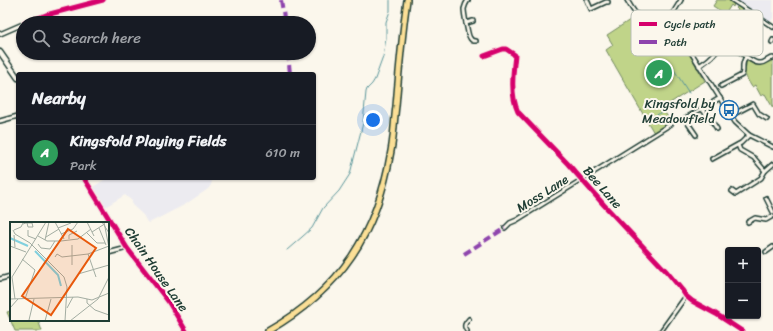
<!DOCTYPE html>
<meta charset="utf-8">
<style>
:root{--surface:#171b24;--page:#242831;--text:#f1f3f6;--muted:#9ea1a6;--line:#363941;--accent:#1a73e8}
body{margin:0;font-family:Sriracha,sans-serif;background:var(--page);color:var(--text)}
.controls{position:absolute;right:12px;bottom:12px;display:grid;overflow:hidden;border-radius:4px;box-shadow:0 1px 3px #0004}
.controls button{width:36px;height:36px;display:grid;place-items:center;padding:0;border:0;border-bottom:1px solid var(--line);background:var(--surface);color:var(--text);font:20px sans-serif}
.you{position:absolute;left:373px;top:120px;width:14px;height:14px;margin:-10px;border:3px solid #fff;border-radius:50%;background:#1a73e8;box-shadow:0 0 0 6px #1a73e833}
.badge{display:grid;place-items:center;width:26px;height:26px;border-radius:50%;background:var(--accent);color:#fff;font-size:13px;font-weight:700}
.pin{position:absolute;translate:-50% -50%;border:2px solid #fff;box-shadow:0 1px 4px #0006}
.list{margin:0;padding:0;list-style:none}
h2{display:flex;justify-content:space-between;align-items:center;height:52px;margin:0;padding:0 16px;font-size:17px}
h2 small{font-size:13px;font-weight:400;color:var(--muted)}
.list li{display:grid;grid-template-columns:26px 1fr auto;gap:12px;align-items:center;box-sizing:border-box;height:56px;padding:0 16px;border-top:1px solid var(--line)}
.list b{display:block;font-size:15px;white-space:nowrap}
.list p{margin:0;font-size:13px;white-space:nowrap;color:var(--muted)}
.list em{font-size:13px;font-style:normal;color:var(--muted)}
.icon{flex:none;width:22px;height:22px;fill:none;stroke:currentColor;stroke-width:2;stroke-linecap:round;stroke-linejoin:round}
.map{position:relative;flex:none;width:773px;height:331px;overflow:hidden}
.search{position:absolute;background:var(--surface);box-shadow:0 1px 3px #0004;left:16px;top:16px;width:300px;height:44px;display:flex;align-items:center;gap:10px;box-sizing:border-box;padding:0 14px;border-radius:22px;color:var(--muted);font-size:15px}
.panel{position:absolute;background:var(--surface);box-shadow:0 1px 3px #0004;left:16px;top:72px;width:300px;height:108px;border-radius:4px}
.map>svg:first-child{display:block}
.built{fill:#ecebf0}
.green{fill:#c0d489;stroke:#70885e}
.lines{fill:none;stroke-linecap:round;stroke-linejoin:round}
.stream{stroke:#5a959a;stroke-width:1}
.minor-casing{stroke:#1f3d34;stroke-width:6}
.tertiary-casing{stroke:#1f3d34;stroke-width:7}
.trunk-casing{stroke:#1f3d34;stroke-width:8}
.minor{stroke:#fbf7ec;stroke-width:3}
.tertiary{stroke:#fbf7ec;stroke-width:4}
.trunk{stroke:#fbdf96;stroke-width:5}
.quiet{stroke:#8e44ad;stroke-width:4;stroke-dasharray:8 4;stroke-linecap:butt}
.cycleway-casing{stroke:#fbf7ec;stroke-width:8}
.cycleway{stroke:#d6006c;stroke-width:5}
.labels{text-anchor:middle;stroke-width:4;stroke-linejoin:round;paint-order:stroke}
.poi-label{font-size:13px;fill:#1f3d34;stroke:#fbf7ec;text-anchor:end}
.street-label{font-size:13px;fill:#1f3d34;stroke:#fbf7ec}
.inset-river{fill:none;stroke:#81d0de;stroke-width:2}
.inset-road{fill:none;stroke:#a3ada2;stroke-width:1}
.view{fill:#e8590c;fill-opacity:0.15;stroke:#e8590c;stroke-width:2}
.inset-edge{fill:none;stroke:#1f3d34;stroke-width:2}
.key{fill:#fbf7ec;stroke:#b9bfb5;stroke-width:1}
.key-label{font-size:11px;fill:#1f3d34}
</style>
<div class="map">
<svg width="773" height="331" viewBox="0 0 773 331">
<rect width="100%" height="100%" fill="#fbf7ec"/>
<filter id="ink" filterUnits="userSpaceOnUse"><feTurbulence type="fractalNoise" baseFrequency=".025" numOctaves="2"/><feDisplacementMap in="SourceGraphic" scale="8" xChannelSelector="R" yChannelSelector="G"/><feConvolveMatrix kernelMatrix="1 2 1 2 8 2 1 2 1" color-interpolation-filters="sRGB"/></filter>
<g filter="url(#ink)">
<g class="built">
<path d="M736,0H773V18L770,23Z"/>
<path d="M107,178H210L212,181L211,185L208,189L186,204L149,223L147,222L143,215L132,205V201L125,195L105,207L93,187Z"/>
</g>
<g class="green">
<path d="M717,0H729L734,3L733,7L731,5L726,13L729,15L728,16L713,6Z"/>
<path d="M738,6L752,15L745,26L729,16L730,15L733,17L738,10L736,8Z"/>
<path d="M635,17C638,20 642,23 645,24C654,28 664,27 672,32C680,36 699,71 705,81L662,108L671,122L654,133L606,50L613,45L607,35L633,18Z"/>
<path d="M771,60L773,61V108L765,94L761,96L755,85L752,87C746,78 742,71 746,61H748C760,69 760,64 771,60Z"/>
<path d="M11,311V320H38L42,331H15L7,312Z"/>
</g>
<g class="lines">
<g class="stream">
<path d="M669,62L689,93"/>
<path d="M649,120L663,111"/>
<path d="M287,250L302,237L312,228L323,208L339,191L350,174L363,123L366,92L367,89L372,84L375,79L383,57L386,38V22L390,11V0"/>
</g>
<g class="minor-casing">
<g id="minor">
<path d="M468,0C466,3 465,5 464,9C464,13 468,36 470,38C472,41 473,41 476,41"/>
<path d="M587,0L591,9L606,2H608"/>
<path d="M627,0C631,7 636,16 642,20C648,24 655,23 661,25C670,26 676,31 682,38L735,122L749,135L773,147"/>
<path d="M732,0L773,27"/>
<path d="M25,23L46,15L103,0"/>
<path d="M466,23L473,21"/>
<path d="M690,24C705,31 710,34 721,48"/>
<path d="M665,26L681,0"/>
<path d="M0,34L23,24"/>
<path d="M772,42L773,40"/>
<path d="M484,56L503,49H506L515,55C513,72 510,95 518,112L568,164L604,205L667,272L682,290L686,296L692,301L716,314L742,331"/>
<path d="M699,66C703,63 707,61 710,58C714,55 716,50 722,48C736,42 748,63 759,63C765,64 767,58 773,58"/>
<path d="M721,86L742,75C745,68 740,66 746,57"/>
<path d="M702,109L712,121L717,129"/>
<path d="M730,116L753,104L759,114L767,119"/>
<path d="M684,119L720,98"/>
<path d="M685,119L696,135"/>
<path d="M0,121L18,116"/>
<path d="M738,145L740,150L754,158L765,171"/>
<path d="M712,159L741,143L749,135"/>
<path d="M732,191L736,194L761,178L765,171L773,164"/>
<path d="M766,198L773,212"/>
<path d="M748,222L755,218L766,220L773,216"/>
<path d="M505,228L510,223L517,220L671,124"/>
<path d="M766,252L773,247"/>
<path d="M108,253L127,248"/>
<path d="M0,279L11,276"/>
<path d="M467,331C463,326 465,323 469,319"/>
<path d="M661,331L686,296"/>
</g>
</g>
<g class="tertiary-casing">
<g id="tertiary">
<path d="M0,52L18,78"/>
<path d="M84,178L127,248L168,301L186,331"/>
</g>
</g>
<g class="trunk-casing">
<path id="trunk" d="M268,331C341,289 377,234 391,151C394,136 394,121 396,106C399,70 402,35 407,0"/>
</g>
<use href="#minor" class="minor"/>
<use href="#tertiary" class="tertiary"/>
<use href="#trunk" class="trunk"/>
<g class="quiet">
<path d="M281,0L285,23"/>
<path d="M288,53L290,74"/>
<path d="M464,254L505,228"/>
</g>
<g class="cycleway-casing">
<g id="cycleway">
<path d="M25,23L46,15L103,0"/>
<path d="M484,56L503,49H506L515,55C513,72 510,95 518,112L568,164L604,205L667,272L682,290L686,296L692,301L716,314L742,331"/>
<path d="M84,178L127,248L168,301L186,331"/>
</g>
</g>
<use href="#cycleway" class="cycleway"/>
</g>
</g>
<defs>
<g id="bus-ring" transform="scale(1)"><circle r="9.5" fill="#fbf7ec" stroke="#1f6fb2" stroke-width="1.5"/><path d="M-5-6H5V4H4V6H2V4H-2V6H-4V4H-5ZM-3.5-4V0h7V-4ZM-3.5 1.2v1.5H-2V1.2ZM2 1.2v1.5H3.5V1.2Z" fill="#1f6fb2"/></g>
</defs>
<g fill-rule="evenodd">
<use href="#bus-ring" x="729" y="110"/>
</g>
<g class="labels">
<g class="poi-label">
<text x="715" y="108">Kingsfold by<tspan x="715" dy="15">Meadowfield</tspan></text>
</g>
<g class="street-label">
<text transform="translate(603 187) rotate(49)" y="5">Bee Lane</text>
<text transform="translate(542 193) rotate(-32)" y="5">Moss Lane</text>
<text transform="translate(157 269) rotate(55)" y="5">Chain House Lane</text>
</g>
</g>
<g transform="translate(10 222)">
<rect width="99" height="99" fill="#fbf7ec"/>
<path class="inset-river" d="M0,16L18,24M25,29L48,53L51,64"/>
<path class="inset-road" d="M45,0L54,17M77,0L84,14M92,0L99,11M94,0L99,26M13,2L16,1H22L23,5H18L17,1M48,6L61,1M89,6L96,23M3,8L5,12L20,21L54,55L57,65L55,99M4,8L11,5L13,1M18,8V14L26,17M82,10L93,3M77,11L87,21H95M51,12L63,7L68,0M4,13L5,25M28,14L37,19H51L68,17L81,7M36,15L49,7M59,17V13L67,9M35,18L39,0M28,22L31,26L40,27L45,19M0,24L16,30M78,32L86,55M45,35L47,32L52,35L78,32L99,24M12,37L25,48L15,77M62,43V23M68,52L99,43M0,77L68,75L82,78L99,71M5,77L2,55L36,0M77,77V81L85,88L99,93M0,86L8,77M57,86L63,75M19,98L24,77M35,99L41,77M60,99L88,77L99,55"/>
<path class="view" d="M58,7L86,26L41,93L12,74Z"/>
<rect width="99" height="99" class="inset-edge"/>
</g>
<rect x="631" y="10" width="132" height="46" rx="6" class="key"/>
<rect x="639" y="22" width="18" height="4" fill="#d6006c"/>
<rect x="639" y="40" width="18" height="4" fill="#8e44ad"/>
<g class="key-label">
<text x="664" y="28">Cycle path</text>
<text x="664" y="46">Path</text>
</g>
</svg>
<div class="controls">
<button>+</button>
<button>−</button>
</div>
<div class="you"></div>
<div class="pin badge" style="left:659px;top:73px;background:#2e9e5b">A</div>
<div class="search"><svg class="icon" aria-label="search" viewBox="0 0 24 24"><circle cx="10" cy="10" r="6"/><path d="M15 15l6 6"/></svg>Search here</div>
<section class="panel">
<h2>Nearby<small></small></h2>
<ul class="list">
<li><span class="badge" style="background:#2e9e5b">A</span><div><b>Kingsfold Playing Fields</b><p>Park</p></div><em>610 m</em></li>
</ul>
</section>
</div>
